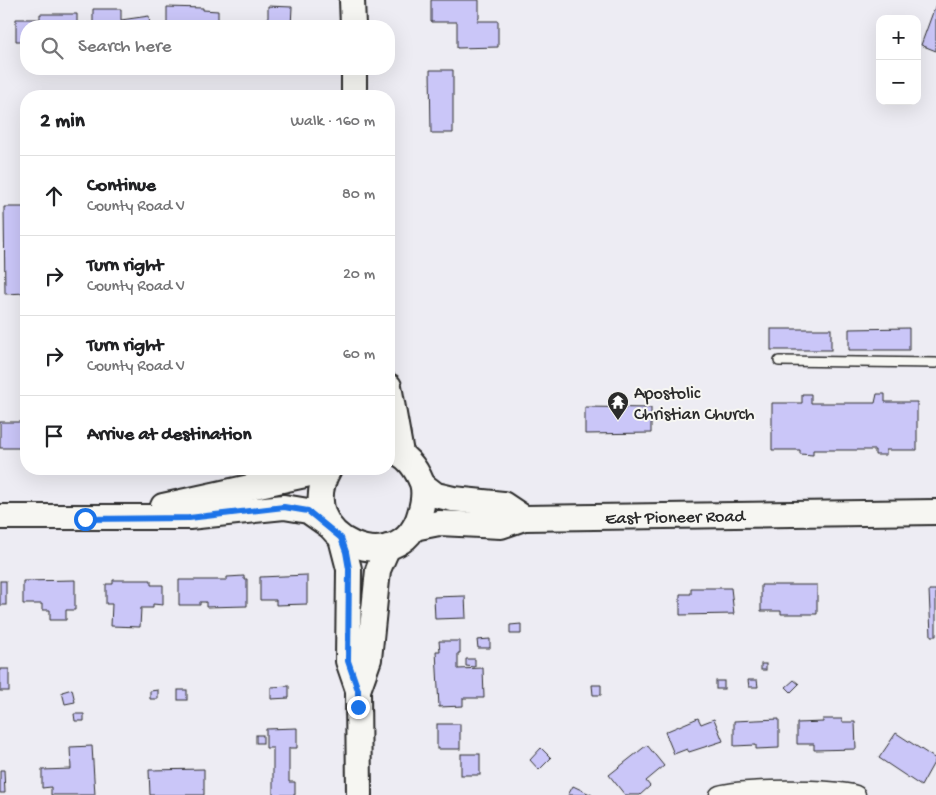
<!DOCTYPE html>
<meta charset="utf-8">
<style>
:root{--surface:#fff;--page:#f2f2f2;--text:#202124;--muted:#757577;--line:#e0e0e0}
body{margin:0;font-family:"Gochi Hand",sans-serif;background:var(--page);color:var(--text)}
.controls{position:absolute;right:15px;top:15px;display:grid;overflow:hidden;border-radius:10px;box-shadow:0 5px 20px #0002}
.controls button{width:45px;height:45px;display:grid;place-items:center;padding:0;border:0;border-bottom:1px solid var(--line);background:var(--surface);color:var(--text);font:25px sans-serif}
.stop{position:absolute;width:15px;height:15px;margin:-11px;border:4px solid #1a73e8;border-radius:50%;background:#fff}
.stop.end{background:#1a73e8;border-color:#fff;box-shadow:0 1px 5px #0008}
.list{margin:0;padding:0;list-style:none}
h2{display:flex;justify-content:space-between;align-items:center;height:65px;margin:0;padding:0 20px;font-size:21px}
h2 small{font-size:16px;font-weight:400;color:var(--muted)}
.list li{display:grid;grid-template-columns:32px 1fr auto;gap:15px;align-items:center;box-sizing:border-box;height:80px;padding:0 20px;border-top:1px solid var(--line)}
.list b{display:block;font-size:19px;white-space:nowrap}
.list p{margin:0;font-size:16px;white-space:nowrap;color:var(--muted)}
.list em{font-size:16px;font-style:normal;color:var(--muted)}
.icon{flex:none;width:28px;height:28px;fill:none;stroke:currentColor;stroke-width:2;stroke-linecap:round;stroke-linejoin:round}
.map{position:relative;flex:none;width:936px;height:795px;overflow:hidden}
.search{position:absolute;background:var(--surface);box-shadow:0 5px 20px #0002;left:20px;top:20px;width:375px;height:55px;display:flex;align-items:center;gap:12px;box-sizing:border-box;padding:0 18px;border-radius:20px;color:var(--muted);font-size:19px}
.panel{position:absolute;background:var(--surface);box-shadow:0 5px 20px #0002;left:20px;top:90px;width:375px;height:385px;border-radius:20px}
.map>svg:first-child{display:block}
.building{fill:#cac6f8;stroke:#2b2b2b}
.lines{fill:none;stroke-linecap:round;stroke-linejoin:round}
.service-casing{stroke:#2b2b2b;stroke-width:12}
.minor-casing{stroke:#2b2b2b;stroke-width:21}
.secondary-casing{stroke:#2b2b2b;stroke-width:28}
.service{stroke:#f6f6f2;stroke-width:9}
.minor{stroke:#f6f6f2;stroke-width:18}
.secondary{stroke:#f6f6f2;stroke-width:24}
.route{stroke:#1a73e8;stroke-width:6}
.labels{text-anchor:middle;stroke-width:4;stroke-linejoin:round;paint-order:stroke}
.poi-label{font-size:18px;fill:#2b2b2b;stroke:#f6f6f2;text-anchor:start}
.street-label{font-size:18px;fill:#2b2b2b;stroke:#f6f6f2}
</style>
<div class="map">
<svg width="936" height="795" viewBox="0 0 936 795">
<rect width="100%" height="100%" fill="#edecf3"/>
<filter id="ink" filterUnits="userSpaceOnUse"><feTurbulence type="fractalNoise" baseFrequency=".02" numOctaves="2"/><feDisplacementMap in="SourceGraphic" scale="10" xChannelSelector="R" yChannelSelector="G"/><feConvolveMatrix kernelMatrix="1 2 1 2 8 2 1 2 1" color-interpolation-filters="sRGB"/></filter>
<g filter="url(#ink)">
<g class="building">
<path d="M431,0H479V18L477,21H498V47L457,48V22H431Z"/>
<path d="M936,4V51L921,45Z"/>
<path d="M268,6L292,7L291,26H245V23L268,24Z"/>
<path d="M167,7L203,8V10L218,11V26H167Z"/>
<path d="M93,9H121V20L149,16L150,26H93Z"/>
<path d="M40,14H77V26H26V41H16V19H40Z"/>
<path d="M430,70H453V133H431Z"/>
<path d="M4,207H26V293L5,294Z"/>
<path d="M909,328V350H849V329Z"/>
<rect x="771" y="329" width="60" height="21"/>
<path d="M802,394H811V403H875L877,394H885V402H917V450H886V455H875V450H813V455L800,454V450H772V403H802Z"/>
<path d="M585,407L651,408V433L585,434Z"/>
<rect x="0" y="422" width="26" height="26"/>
<path d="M307,575V604L276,605V600H260V577Z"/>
<path d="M244,576V579H247V606L206,607V602H200V605H179V580H227V577Z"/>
<path d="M75,580V610H66V620H50V610H42V604H23V581Z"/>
<path d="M113,580H151V585H163V605L153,604V608H141L140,627L111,626L112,604H106V584H113Z"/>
<rect x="0" y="581" width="6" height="24"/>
<path d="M761,585H817V614H781V611H761Z"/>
<path d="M691,588H731L734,614L680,615V594H691Z"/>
<path d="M929,590H936V636H931Z"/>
<path d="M465,596L466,618L435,619L434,597Z"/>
<path d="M521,624V634H510V625Z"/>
<path d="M490,639V648H478L477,640Z"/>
<path d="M439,641H460V653H458V669L483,668L484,698H463V706L439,707L436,651H440Z"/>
<path d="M466,659H475V667L466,666Z"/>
<rect x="761" y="664" width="5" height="6"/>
<rect x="0" y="669" width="9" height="22"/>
<path d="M748,680H757L758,687H749Z"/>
<path d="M794,680L799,684L791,692L786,687Z"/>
<rect x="716" y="681" width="8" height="8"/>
<path d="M592,685H601V695H593Z"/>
<path d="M289,686V698L271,699V687Z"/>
<path d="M72,689L75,702L65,704L62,692Z"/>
<path d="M158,690V699H150V691Z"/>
<rect x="178" y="690" width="9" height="10"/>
<path d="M74,714H84V721H75Z"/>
<path d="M698,718L701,724L714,719L723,741L689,752L687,749L674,754L665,732Z"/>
<path d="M779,719V748L756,749V745L734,746V721Z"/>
<path d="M823,719H842V722H855L856,749L814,750V744H797V723L823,722Z"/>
<rect x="437" y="724" width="23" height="25"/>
<path d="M297,728V748H289V782H295V795H273V748H266V729Z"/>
<path d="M896,733L936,759L921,786L879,758Z"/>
<rect x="256" y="735" width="7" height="8"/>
<path d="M647,745L664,766L646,781L650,786L640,795H625L609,775Z"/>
<path d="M92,746L95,795H51V787L42,788V770L71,769L70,747Z"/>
<path d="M541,748L551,758L539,770L530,760Z"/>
<rect x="461" y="754" width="19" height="21"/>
<path d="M204,769V795H150L149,770Z"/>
<path d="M0,770H4L5,793H0Z"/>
<path d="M573,786L592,795H568Z"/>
</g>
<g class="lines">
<g class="service-casing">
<path id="service" d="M779,361L936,363"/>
</g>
<g class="minor-casing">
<path id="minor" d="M719,795C742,788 833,788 856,795"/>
</g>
<g class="secondary-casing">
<g id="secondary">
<path d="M352,0L353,26"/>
<path d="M354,69V96"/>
<path d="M389,386L401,453"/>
<path d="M329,469C290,539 401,584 420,513C423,503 425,493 422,483C415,466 406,455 389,449"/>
<path d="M423,485L436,495L453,499L503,504L524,518L936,512"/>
<path d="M163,506L328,470"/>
<path d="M0,517H189L284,507L308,511L328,525"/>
<path d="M414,528L439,523L501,526L524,518"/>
<path d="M341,538L349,569L348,661L358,690L359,795"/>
<path d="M358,690L369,659L378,570L388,547"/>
</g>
</g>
<use href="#service" class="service"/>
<use href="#minor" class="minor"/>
<use href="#secondary" class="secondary"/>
</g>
</g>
<g class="lines" filter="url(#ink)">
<path class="route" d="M85,519L189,518L284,507L308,511L341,538L346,552L349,569L348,661L358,690V707"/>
</g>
<defs>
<g id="temple-pin" transform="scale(1.125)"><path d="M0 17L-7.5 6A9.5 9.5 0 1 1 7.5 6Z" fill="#2b2b2b" stroke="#f6f6f2"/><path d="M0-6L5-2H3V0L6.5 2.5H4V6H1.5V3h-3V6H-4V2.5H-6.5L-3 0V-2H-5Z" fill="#fff"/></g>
</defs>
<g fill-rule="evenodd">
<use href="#temple-pin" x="618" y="402"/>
</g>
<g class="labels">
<g class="poi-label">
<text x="634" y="398">Apostolic<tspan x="634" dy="21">Christian Church</tspan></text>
</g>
<g class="street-label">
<text transform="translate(675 516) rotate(-1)" y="6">East Pioneer Road</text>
</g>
</g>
</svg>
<div class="controls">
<button>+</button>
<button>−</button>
</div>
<div class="stop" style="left:85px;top:519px"></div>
<div class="stop end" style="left:358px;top:707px"></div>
<div class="search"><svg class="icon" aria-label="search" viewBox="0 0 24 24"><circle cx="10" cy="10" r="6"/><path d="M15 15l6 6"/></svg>Search here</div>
<section class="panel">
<h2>2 min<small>Walk · 160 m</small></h2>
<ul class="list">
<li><svg class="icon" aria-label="ahead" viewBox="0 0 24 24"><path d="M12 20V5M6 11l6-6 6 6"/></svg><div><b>Continue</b><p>County Road V</p></div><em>80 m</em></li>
<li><svg class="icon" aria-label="right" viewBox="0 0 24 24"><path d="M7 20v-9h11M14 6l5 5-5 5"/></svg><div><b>Turn right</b><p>County Road V</p></div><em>20 m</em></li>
<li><svg class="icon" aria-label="right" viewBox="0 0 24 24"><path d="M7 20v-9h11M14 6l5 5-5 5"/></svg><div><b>Turn right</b><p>County Road V</p></div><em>60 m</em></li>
<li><svg class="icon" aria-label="arrive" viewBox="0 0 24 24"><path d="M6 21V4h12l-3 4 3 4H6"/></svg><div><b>Arrive at destination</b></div></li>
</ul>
</section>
</div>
